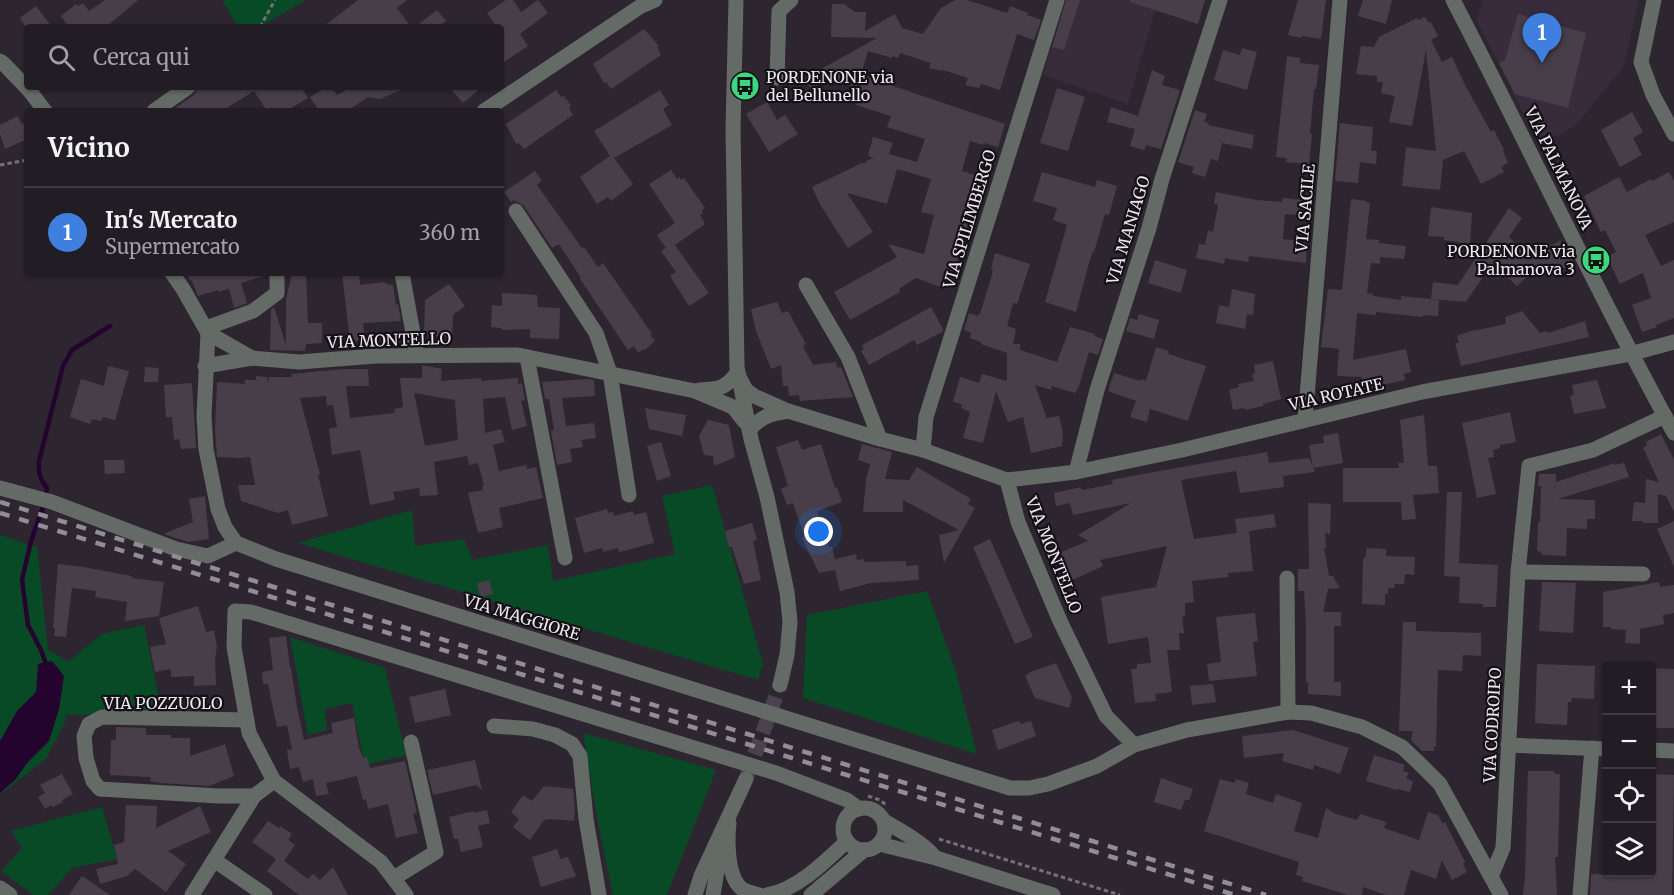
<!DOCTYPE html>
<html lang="it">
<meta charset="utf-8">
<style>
:root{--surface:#221c24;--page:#2e2931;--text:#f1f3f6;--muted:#a2a1a6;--line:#3f3a41;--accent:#bca0f2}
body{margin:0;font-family:Merriweather,serif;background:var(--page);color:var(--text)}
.controls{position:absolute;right:18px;bottom:18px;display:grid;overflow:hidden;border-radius:6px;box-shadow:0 2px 4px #0004}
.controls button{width:54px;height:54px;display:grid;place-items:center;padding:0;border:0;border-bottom:2px solid var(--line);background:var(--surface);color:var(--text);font:30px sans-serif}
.you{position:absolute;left:819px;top:532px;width:21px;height:21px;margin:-15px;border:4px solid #fff;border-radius:50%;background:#1a73e8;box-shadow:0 0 0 9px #1a73e833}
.badge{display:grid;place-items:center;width:39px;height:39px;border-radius:50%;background:var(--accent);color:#fff;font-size:20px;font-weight:700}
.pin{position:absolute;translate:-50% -50px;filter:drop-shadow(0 2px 3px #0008)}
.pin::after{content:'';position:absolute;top:32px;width:21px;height:18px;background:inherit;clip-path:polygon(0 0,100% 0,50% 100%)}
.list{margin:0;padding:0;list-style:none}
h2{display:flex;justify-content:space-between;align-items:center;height:78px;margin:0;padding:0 24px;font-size:26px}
h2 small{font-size:20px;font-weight:400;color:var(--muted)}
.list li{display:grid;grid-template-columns:39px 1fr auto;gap:18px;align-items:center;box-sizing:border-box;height:90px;padding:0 24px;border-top:2px solid var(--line)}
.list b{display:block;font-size:22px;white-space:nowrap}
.list p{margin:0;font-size:20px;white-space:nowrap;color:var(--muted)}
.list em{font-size:20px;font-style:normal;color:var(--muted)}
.icon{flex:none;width:33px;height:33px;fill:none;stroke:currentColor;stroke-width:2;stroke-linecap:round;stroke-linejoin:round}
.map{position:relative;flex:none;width:1674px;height:895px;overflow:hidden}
.search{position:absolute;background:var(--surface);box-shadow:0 2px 4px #0004;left:24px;top:24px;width:480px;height:66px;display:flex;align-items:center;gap:15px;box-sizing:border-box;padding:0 21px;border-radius:6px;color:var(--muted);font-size:22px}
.panel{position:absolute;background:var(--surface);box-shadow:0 2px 4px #0004;left:24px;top:108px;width:480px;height:168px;border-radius:6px}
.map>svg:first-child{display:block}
.built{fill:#382c3c}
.green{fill:#094a26}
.water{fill:#24032e}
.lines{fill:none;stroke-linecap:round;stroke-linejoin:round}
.stream{stroke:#24032e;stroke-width:4.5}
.building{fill:#473e4a;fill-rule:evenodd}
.minor-tunnel{stroke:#4a434d;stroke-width:15;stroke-dasharray:15 8;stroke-linecap:butt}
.path{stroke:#756f77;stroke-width:3;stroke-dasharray:4.5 3;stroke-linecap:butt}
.minor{stroke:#646a65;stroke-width:15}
.rail{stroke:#928c94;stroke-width:4.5;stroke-dasharray:10 10;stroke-linecap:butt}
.labels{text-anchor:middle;stroke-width:4.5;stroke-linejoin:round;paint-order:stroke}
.poi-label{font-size:16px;fill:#ede8ef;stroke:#141015;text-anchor:start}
.street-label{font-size:16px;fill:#ede8ef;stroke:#141015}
</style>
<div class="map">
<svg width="1674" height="895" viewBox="0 0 1674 895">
<rect width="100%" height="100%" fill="#2d2630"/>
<g class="built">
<path d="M1067,0H1158L1128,104L1043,75Z"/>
<path d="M1483,0H1639L1623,67L1577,124L1540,146L1477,20Z"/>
</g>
<g class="green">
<path d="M222,0H306L260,27H238Z"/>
<path d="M712,485L763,664L758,680L298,543L412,510L415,546L464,539L472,560L548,545L553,581L675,554L662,496Z"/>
<path d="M0,535L37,547L48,649L68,662L102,634L144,625L162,714L66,715L65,722L46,759L0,794Z"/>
<path d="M927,591L955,669L977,754L803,698L807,615Z"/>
<path d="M290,637L385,668L406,755L365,765L352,703L325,709L327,730L308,735Z"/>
<path d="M583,733L716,770L667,895H613L599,828Z"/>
<path d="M102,807L117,859L72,868L48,895H34L1,871L22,848L11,831Z"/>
</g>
<path class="water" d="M52,661L64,676L59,709L49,741L28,762L15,780L0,793V741L17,711L36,692L38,664Z"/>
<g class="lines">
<path class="stream" d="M47,667L41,650L28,625L22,580L31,541L45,501L47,488C40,479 38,473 39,461L63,366L72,350L110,326"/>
</g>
<g class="building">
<path d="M105,0H138L106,27H69L61,16L76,4L78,6L83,3L89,11Z"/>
<path d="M358,0H407L397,8L411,27H323Z"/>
<path d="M506,0H513L521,12L538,0L548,13L520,34L528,46L501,64V27H497L487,13Z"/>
<path d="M955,0H967L1007,13L1010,6L1028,13L1027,15L1041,20L1034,40L1017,34L1000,90L981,84L979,88L965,85L968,78L943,70L942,71L929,68L931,63L900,53L898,58L893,56L892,58L868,51L861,75L1005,124L998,147L984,143L983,145L970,141L962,171L982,177L979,189L985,192L974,227L968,226L954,271L958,272L954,285L945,282L943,288L916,278L899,289L900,292L850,320L834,292L897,257L888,244L924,254L934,215L921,212L931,179L897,169L887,204L847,193L873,232L848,248L821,206L812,187L862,163L865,164L866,161L874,158L868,156L873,137L893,143L889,154L917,162L925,139L887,127L891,116L856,105L861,89L830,79L811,89L805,78L877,38L831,37L832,4H844L855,12H866L865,31L895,14L902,28L923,34L941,8Z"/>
<path d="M1066,0H1080L1064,50L1052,47Z"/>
<path d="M1130,0H1205L1198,24L1130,2Z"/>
<path d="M1298,0H1326L1321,39L1302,36L1301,38L1288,35Z"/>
<path d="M1363,0H1392L1386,24L1358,16Z"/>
<path d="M36,6L52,27H26L20,18Z"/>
<path d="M437,10L446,21L438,27H415Z"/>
<path d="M1518,14L1586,33L1568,108L1515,94L1499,63L1505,60Z"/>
<path d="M1425,17L1429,23L1431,22L1438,36L1431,40L1442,62L1452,57L1465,85L1491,132L1494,130L1504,150L1503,151L1508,163L1501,167L1504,172L1481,184L1464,151L1443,160L1440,190L1402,186L1406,147L1436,151L1426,50L1412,126L1389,122L1395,96L1381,93L1383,82H1377V76L1356,74L1361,46L1374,47L1379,37L1417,18L1418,20Z"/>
<path d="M644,29L659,46L657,47L661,55L611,89L606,82L604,83L593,64Z"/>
<path d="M1242,48L1257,52L1247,90L1214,80L1223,50L1240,55Z"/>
<path d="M1287,56L1300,58V63L1319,65L1316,89H1314L1310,134H1312L1309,164L1286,162L1287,158L1276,157Z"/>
<path d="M1152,70L1165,76L1162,85L1180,90L1161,149L1146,145L1144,150L1130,146L1135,129L1107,122L1111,107L1138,116Z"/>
<path d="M198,87H301L308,98L286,111H267L254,91L222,111H171L194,95Z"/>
<path d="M327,87H331L337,95L348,89L349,87H408L380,99L368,97L347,111H319L310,97Z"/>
<path d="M449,87H482L463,103Z"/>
<path d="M1057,88L1085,97L1068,151L1040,143Z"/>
<path d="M556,90L561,97L564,96L571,106L569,108L573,115L524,149L519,143L516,144L506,124Z"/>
<path d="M660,90L669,105L663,109L672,125L614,158L633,184L611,201L608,197L597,204L580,177L610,156L594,131Z"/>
<path d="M767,102L777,120L785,115L798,134L769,152L746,114Z"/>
<path d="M1195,110L1207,114L1204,122L1209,123L1208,125L1254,135L1252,149L1222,143L1218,161L1211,159L1205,177L1192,173L1194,167L1178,162Z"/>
<path d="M1632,112L1643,132L1633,138L1642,155L1620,167L1601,130Z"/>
<path d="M18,116L22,124L27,122V139L5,149L0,134V125Z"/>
<path d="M1340,123L1373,127L1371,151H1377L1376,164L1360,162L1358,183L1335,181Z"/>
<path d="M671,170L677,179L679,177L681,180L684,178L705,208L702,210L703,213L700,215L705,224L675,245L709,293L689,306L670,276L676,272L661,251L666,248L657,235L675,223L649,184Z"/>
<path d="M535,171L542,181L537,185L582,248L584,247L598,267L603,263L652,334L650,335L655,341L645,350L644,349L638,353L634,346L628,350L580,279L581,278L559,244L552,248L524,206L514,200L511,202L504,192Z"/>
<path d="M1042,172L1095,187L1097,180L1117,186L1109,215L1105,214L1094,252L1093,251L1089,263L1076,312L1045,302L1067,225L1053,220L1057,208L1033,201Z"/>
<path d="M1669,172L1674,181V222L1645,235L1661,266L1674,260V318L1656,325L1657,327L1642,332L1632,305L1651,298L1643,273L1620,284L1607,257L1616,252L1605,230L1601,232L1584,196L1619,177L1627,192L1651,179L1652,181Z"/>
<path d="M1216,192L1256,200L1282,202L1283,198L1313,201L1311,216L1285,214L1283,239L1307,242L1306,263L1249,256L1248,262L1225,258L1224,264L1196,258L1199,244L1205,245L1208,230L1213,232L1218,205L1214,204Z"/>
<path d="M1351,199L1367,201V203H1370L1366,239L1379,240V243L1406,246L1404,259L1380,257V264L1371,263L1367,293L1373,294V296L1401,300V296L1439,300L1438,316L1423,315V317L1376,312V315L1357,313L1353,360L1406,349L1411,372L1404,374L1405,380L1364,389L1361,377L1337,376L1339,349L1321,347L1328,289L1342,290Z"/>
<path d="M1431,207L1472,213L1470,244L1444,240V237L1428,236Z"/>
<path d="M1509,208L1522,218L1509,237L1528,257L1560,241L1562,243L1554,251L1561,248L1564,253L1568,251L1574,263L1560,270V273L1549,278L1542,263L1517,286L1504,274L1498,279L1489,268L1466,302L1431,299L1433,282L1458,285Z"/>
<path d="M995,253L1030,264L1017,304L1013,303L1007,326L1016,329L1013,344H1020V350L1057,362L1070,327L1095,334L1094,336L1103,339L1098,355L1089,352L1079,386L1075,393L1051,386L1052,390L1035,385L1046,416V418L1059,416L1063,433L1062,446L1031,453L1023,417L1008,422L996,391L983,443L963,438L970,412L961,408L962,404L953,402L960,377L979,383L982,374L1007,381V353L981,344V342L970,338L971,333L964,330L969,313L978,316L979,314H980L993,271L991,269Z"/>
<path d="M1155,260L1187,270L1181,293L1148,283Z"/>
<path d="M185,273H263L264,276L241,283L247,303L234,308L229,289L218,292V290L198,296L193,283Z"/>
<path d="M292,273H306L308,323H322V343L306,344L305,351L270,350L271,310L274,307L286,345V300Z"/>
<path d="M342,273H359L360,285L385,282L386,284L393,285L396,305L398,304L401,321L363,323L365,340L350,341Z"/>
<path d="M449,284L465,306L453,315L452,337L424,335L425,300Z"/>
<path d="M1232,289L1255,294L1253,315L1247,314L1245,329L1216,323L1219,305L1229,307Z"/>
<path d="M502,293L537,295L538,307L560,308L559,339L530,338V329L503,330L501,328L491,327L492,305L502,306Z"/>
<path d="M777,302L782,313L788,311L806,344L803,346L813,365L836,362L837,368L841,367L853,397L800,401L799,395L789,396L788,386H783L781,365L771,369L756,331L751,309Z"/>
<path d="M931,307L943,329L942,332L917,345L914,340L869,365L861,351L864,349L862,345Z"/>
<path d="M1522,311L1540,333L1547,331L1548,333L1585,321L1589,337L1461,366L1455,343H1459L1457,336L1473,330V331L1506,324L1505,317Z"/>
<path d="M1139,314L1159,320L1154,339L1126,331L1130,318L1137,320Z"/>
<path d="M1156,347L1169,351L1168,354L1206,366L1188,421L1150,409L1147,422L1130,417L1136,401L1108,391L1114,373L1140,381L1141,379L1146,381Z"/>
<path d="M1273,361L1281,399L1263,404V406L1245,410L1244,408L1233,410L1229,390L1239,387L1238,384L1254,381L1252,374H1255L1254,365Z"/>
<path d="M422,365L442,369L441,381L481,378V381L518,378V384L522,383L525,400L521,401L527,426L512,430L505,397L483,399L485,433L501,429L505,442L493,445L499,471L526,465L527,469L536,467L543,498L499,508L503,527L478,533L468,493L483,490L482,486L484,485L478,463L469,465L467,456L434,462L438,495L420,496L419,488L393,492L395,500L370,505L360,450L332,455L329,429L337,427L333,405L327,406L326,396L300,398L320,475H318L328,516L292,525L288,510L278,513L241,501L238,485H255L250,457L240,458L217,457L215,429L217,382L245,384V380H256V376L267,377L269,383V377H292L291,374L344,369H368L369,386H346L350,418L395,413L394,409L403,407L400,378H422ZM414,393L455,400L458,440L425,446Z"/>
<path d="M108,366L129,371L115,420L103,417L101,421L92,419L90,424L70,417L81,379L104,386Z"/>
<path d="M145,367L159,368L158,382H144Z"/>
<path d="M588,379L594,380L595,396L562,398L566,426L594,423L596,438L581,440L583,447L570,449L572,462L557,465L551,431L554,430L549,399H545L542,382Z"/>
<path d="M1597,380L1606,408L1574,414L1570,396L1574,395L1572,385Z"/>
<path d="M192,383L196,448L181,449L179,439L174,440L172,417H166L164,385Z"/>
<path d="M645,408L686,415L682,436L649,429Z"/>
<path d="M1510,412L1516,442L1500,445V448L1493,450L1494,457L1488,458L1496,494L1477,498L1462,423Z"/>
<path d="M1424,415L1428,466H1437L1439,493L1413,495L1416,519L1402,520L1401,502H1343V468H1399L1398,463H1404L1400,420Z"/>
<path d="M708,420L729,425L735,457L714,466L713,456L704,455L699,436Z"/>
<path d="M1338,433L1343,463L1313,468L1309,445L1324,443L1323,436Z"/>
<path d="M1661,434L1674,460V512L1666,496L1658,494V523H1643V521H1632L1634,502L1645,503L1646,479L1659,482L1643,448L1647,445L1646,442Z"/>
<path d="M798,440L802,450L821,444L835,488L837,487L842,502L817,511L829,547H832L835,559L856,554L857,560L864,559V562L906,561V566L918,565L919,580L871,583L840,591L835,570L819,573L802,538L805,537L793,503L787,505L781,489L788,486L776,447Z"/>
<path d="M661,442L671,476L657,481L647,446Z"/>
<path d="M862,444L892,452L885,479L909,480L917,467L971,499L968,504L975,508L944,563L939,535L959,530L903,500V512H863L866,480L870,464L858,460Z"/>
<path d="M1267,452L1269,463L1309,458L1315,472L1283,476L1284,487L1240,493L1236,471L1181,480L1194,539L1237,533L1235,519L1274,514L1276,527L1249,531L1253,571L1228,573L1229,577L1192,581L1194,602L1185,603V616L1182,617L1184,633H1179L1180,650H1167L1172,692L1155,694L1156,701L1135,703L1131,669H1137V664L1151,663L1148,637L1108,644L1101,597L1156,587L1167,546L1100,560L1103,566L1068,582L1062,568L1065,567L1059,553L1088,541L1078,535L1131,503L1073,515L1070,503L1056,506L1054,493L1081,487L1082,490L1113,484L1112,480L1137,475Z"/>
<path d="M104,460H124L125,473L105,474Z"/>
<path d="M1615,463V465L1624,463L1629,477L1558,499L1595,500V519H1587V529L1567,528L1566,556L1542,555L1541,552L1537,551L1538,522H1540L1541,486H1538L1539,474H1556V482Z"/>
<path d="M1447,492H1462L1459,563L1498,565L1496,607H1483V604L1459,603L1460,577L1444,576Z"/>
<path d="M205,496L209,539L188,542L163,534L193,522L189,499Z"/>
<path d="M1308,503L1331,504L1330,535L1325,532L1326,548H1324L1329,576H1333L1340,588L1328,589L1323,612H1341V626H1334V682H1341V696L1308,694V682H1306V625L1304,591H1298V569H1309Z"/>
<path d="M607,509L608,513L613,512L614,516L633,511L634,515L646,512L654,543L619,552L618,548L603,552L602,548L584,553L575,518Z"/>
<path d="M1674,521V567L1657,529Z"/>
<path d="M752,523L757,540L753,541L761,580L744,584L732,547H729L725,531Z"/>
<path d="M990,539L1033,637L1015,644L973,547Z"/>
<path d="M1367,548L1386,549V556L1415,557L1414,575L1405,574L1404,584H1394L1395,588H1388V594H1385V605L1362,604L1363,558H1365Z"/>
<path d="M58,564L83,567L132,576V578L164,582L159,616L125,621L127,602L95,597L96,591L72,588L66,637L54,636L55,628H53Z"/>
<path d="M489,580L493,594L480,597L477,583Z"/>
<path d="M1542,582L1576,583L1573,633L1539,631Z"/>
<path d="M1659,582L1660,587L1674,585V613L1663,615L1664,624L1640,629V644L1625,643L1626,630L1611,629V627H1603V592Z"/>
<path d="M198,606L206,632L214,630L217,646L215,660L216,685L194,686V676L171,677V669L155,672L150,647L166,644L159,618Z"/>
<path d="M1255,613L1258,641L1253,642L1257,676L1209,681L1207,664L1221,662L1216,617Z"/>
<path d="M1403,622H1416V631L1481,633V656L1463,655L1462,671L1438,670L1436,747L1434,746V751H1422L1411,740L1413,731H1399Z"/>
<path d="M286,636L290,668H291L297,707L304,740L333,733L331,723L354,718L359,748L363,758L367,757L370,768L405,761L417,813L413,814L418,833L396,838L388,804L368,809L366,799L363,800L357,776L326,783L329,794L316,796L313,779L303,782L299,767L290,769L287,750L292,749L287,725L277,727L268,684H263L262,672L273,670L269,638Z"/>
<path d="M1056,663L1072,698L1069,708L1035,698L1025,676L1029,674L1028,673Z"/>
<path d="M1537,664L1595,666L1594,699L1572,698L1571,702H1568L1567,725L1535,723Z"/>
<path d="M1652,668L1674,669V728H1652Z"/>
<path d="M1213,684L1216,702L1192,705L1190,686Z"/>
<path d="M445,689L451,715L415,723L409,697Z"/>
<path d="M1019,721L1021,724L1031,721L1036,736L998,750L992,730Z"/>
<path d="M116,727L146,728V735H171V738H190V756L225,744L234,776L209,786L160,783L150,781L151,777L110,775L111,740H116Z"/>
<path d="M1293,730L1349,748L1340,774L1314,765L1313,770L1282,761L1284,753L1244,758L1242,736Z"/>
<path d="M1374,755L1405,765L1403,771L1409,773L1406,778L1413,781L1410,792L1398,789L1397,790L1366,781Z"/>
<path d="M475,760L482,790L476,785L433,795L427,770Z"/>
<path d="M1528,771H1554V774H1560L1558,857H1555L1557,895H1523L1525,877Z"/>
<path d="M62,774L73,794L62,800L63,802L53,807L51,805L45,809L38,797L45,793L40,785Z"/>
<path d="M1652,774L1674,775L1672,895H1590L1591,874L1638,876V873H1652Z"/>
<path d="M1161,778L1193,789L1189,800H1185L1181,810L1154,802Z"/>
<path d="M1220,779L1234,783L1236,779L1249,783L1246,794L1273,803L1276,794L1302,803L1294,831L1318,838L1326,808L1336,814L1357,820L1360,814L1386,822L1384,828L1419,840L1428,812L1438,815L1442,823L1445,822L1465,862L1463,864L1467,872L1452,880L1442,860L1436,879L1411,870L1404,895H1386L1363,887L1362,895H1348L1302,881L1303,877L1296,875L1299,862L1204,831Z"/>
<path d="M544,786L573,789L575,809L574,821L549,819L544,820L530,840L513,827L519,819L511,812L523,795L532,801Z"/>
<path d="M126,805L157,806L156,828L200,806L211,832L168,851L186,864L166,892L135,869L127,876L100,884L96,869L118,864L114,845L124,842Z"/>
<path d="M487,810L490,823L478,826L483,847L461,852L458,839H454L449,817L474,811V813Z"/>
<path d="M268,821L279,828L280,826L292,834L288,840L295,845L284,861L308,879L313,874L320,880L333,867L348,895H299L267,871L276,859L252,842Z"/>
<path d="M557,849L560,859L568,857L576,876L541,887L532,857Z"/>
<path d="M82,876L110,895H69Z"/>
</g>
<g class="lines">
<path class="minor-tunnel" d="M747,776L780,685"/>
<g class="path">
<path d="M260,27L275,0"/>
<path d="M0,165L27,160"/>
<path d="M868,796L880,800L886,805"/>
<path d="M939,839L1120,895"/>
</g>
<g class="minor">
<path d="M736,0L733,129L737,367L751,439L767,497L787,592L790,622L787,655L780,685"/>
<path d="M1453,0C1528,144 1596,291 1674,433"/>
<path d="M1654,0L1641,62L1653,95L1674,134"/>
<path d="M0,61L4,64L29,90L45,111"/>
<path d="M777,78L779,11L791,0"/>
<path d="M154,111L188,87"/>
<path d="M484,111L641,6L655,0"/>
<path d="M516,211L596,333L610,373L629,495"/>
<path d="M172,273L183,289L208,333L204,416L206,449L218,509L225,527L236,543L276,559L1010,788H1029L1048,784L1097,766L1134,745L1187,730L1288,712L1311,713L1362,727L1402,747L1420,764L1440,784L1501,895"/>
<path d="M402,273L417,355"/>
<path d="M806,285L848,357L880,439"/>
<path d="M206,328L253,311L277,293V273"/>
<path d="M208,333L252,358"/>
<path d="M527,357L565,558"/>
<path d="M205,366L252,358L299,362L376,356L518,355L695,391L733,407L745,422"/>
<path d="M737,373L746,390L754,396L788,411L880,439L923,450L1007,480L1076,472L1182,450L1422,392L1630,354L1674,342"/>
<path d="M699,390C719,389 725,389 737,373"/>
<path d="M1305,420L1340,0"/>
<path d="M749,430C762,416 770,414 788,411"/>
<path d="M923,450L926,417L1057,0"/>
<path d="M1076,472L1097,390L1149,228L1162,179L1220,0"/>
<path d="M1007,480L1018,522L1060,621L1106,716L1134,745"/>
<path d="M0,488L52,502L176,549L208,556L236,543"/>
<path d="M1518,572L1643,574"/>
<path d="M1287,578L1288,712"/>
<path d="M247,720L102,717L89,724L84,736L86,758L93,781L100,789L219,796H254"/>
<path d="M494,726L533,729L555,735L572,744L580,756L586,819L599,895"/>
<path d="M1508,745L1606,749"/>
<path d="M1652,750L1674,751"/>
<circle cx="864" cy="829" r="21"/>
<path d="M884,821C901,831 920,841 934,856"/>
<path d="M729,823C727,840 727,876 741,888C745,892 754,893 759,895"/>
<path d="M879,844L936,858L1053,895"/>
<path d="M214,860L265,895"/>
<path d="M1491,877L1503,848L1518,572L1529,466L1593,450L1665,416"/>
<path d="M394,878L436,852L411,742"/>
<path d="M0,888L10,895"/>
<path d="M192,895L254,796L274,781"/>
<path d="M406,895L381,862L274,781L249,733L234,647L235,611L251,612L776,773L847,800L859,809"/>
<path d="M695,895L701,876L746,779"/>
<path d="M713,895L718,865L725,843"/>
<path d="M767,895C797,890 826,861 847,841"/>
<path d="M811,895L864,850"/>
<path d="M1580,895L1592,748"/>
</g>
<g class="rail">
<path d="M0,502L1266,895"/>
<path d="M0,513L1235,895"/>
</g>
</g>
<defs>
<g id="bus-disc" transform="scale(1.5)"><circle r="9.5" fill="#3cd77e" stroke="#141015"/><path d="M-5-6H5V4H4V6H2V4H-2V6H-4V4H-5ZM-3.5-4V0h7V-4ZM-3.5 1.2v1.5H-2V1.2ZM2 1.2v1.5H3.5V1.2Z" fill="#111"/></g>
</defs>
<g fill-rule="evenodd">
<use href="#bus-disc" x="745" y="86"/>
<use href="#bus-disc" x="1596" y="260"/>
</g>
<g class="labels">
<g class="poi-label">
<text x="766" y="83">PORDENONE via<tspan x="766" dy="18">del Bellunello</tspan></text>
<text x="1575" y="257" text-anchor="end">PORDENONE via<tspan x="1575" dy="18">Palmanova 3</tspan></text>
</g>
<g class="street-label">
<text transform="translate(1559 168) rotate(64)" y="6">VIA PALMANOVA</text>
<text transform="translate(1305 208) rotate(-85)" y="6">VIA SACILE</text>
<text transform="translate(969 219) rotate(-73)" y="6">VIA SPILIMBERGO</text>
<text transform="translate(1128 230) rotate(-73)" y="6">VIA MANIAGO</text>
<text transform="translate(389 340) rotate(-2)" y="6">VIA MONTELLO</text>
<text transform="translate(1336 394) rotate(-13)" y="6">VIA ROTATE</text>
<text transform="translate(1054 555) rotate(68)" y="6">VIA MONTELLO</text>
<text transform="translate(522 617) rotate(17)" y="6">VIA MAGGIORE</text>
<text x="163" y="709">VIA POZZUOLO</text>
<text transform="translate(1492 725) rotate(-87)" y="6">VIA CODROIPO</text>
</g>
</g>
</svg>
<div class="controls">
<button>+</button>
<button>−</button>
<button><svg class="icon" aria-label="locate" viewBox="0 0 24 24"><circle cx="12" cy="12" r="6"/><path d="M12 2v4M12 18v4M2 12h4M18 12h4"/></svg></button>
<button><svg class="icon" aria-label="layers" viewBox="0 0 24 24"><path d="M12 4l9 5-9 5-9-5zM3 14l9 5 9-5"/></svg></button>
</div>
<div class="you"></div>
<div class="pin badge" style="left:1542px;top:63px;background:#3f7fe0">1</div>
<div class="search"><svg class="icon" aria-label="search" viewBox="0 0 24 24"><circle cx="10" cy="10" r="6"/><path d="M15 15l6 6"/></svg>Cerca qui</div>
<section class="panel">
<h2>Vicino<small></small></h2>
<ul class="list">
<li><span class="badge" style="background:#3f7fe0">1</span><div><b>In's Mercato</b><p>Supermercato</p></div><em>360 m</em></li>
</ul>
</section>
</div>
